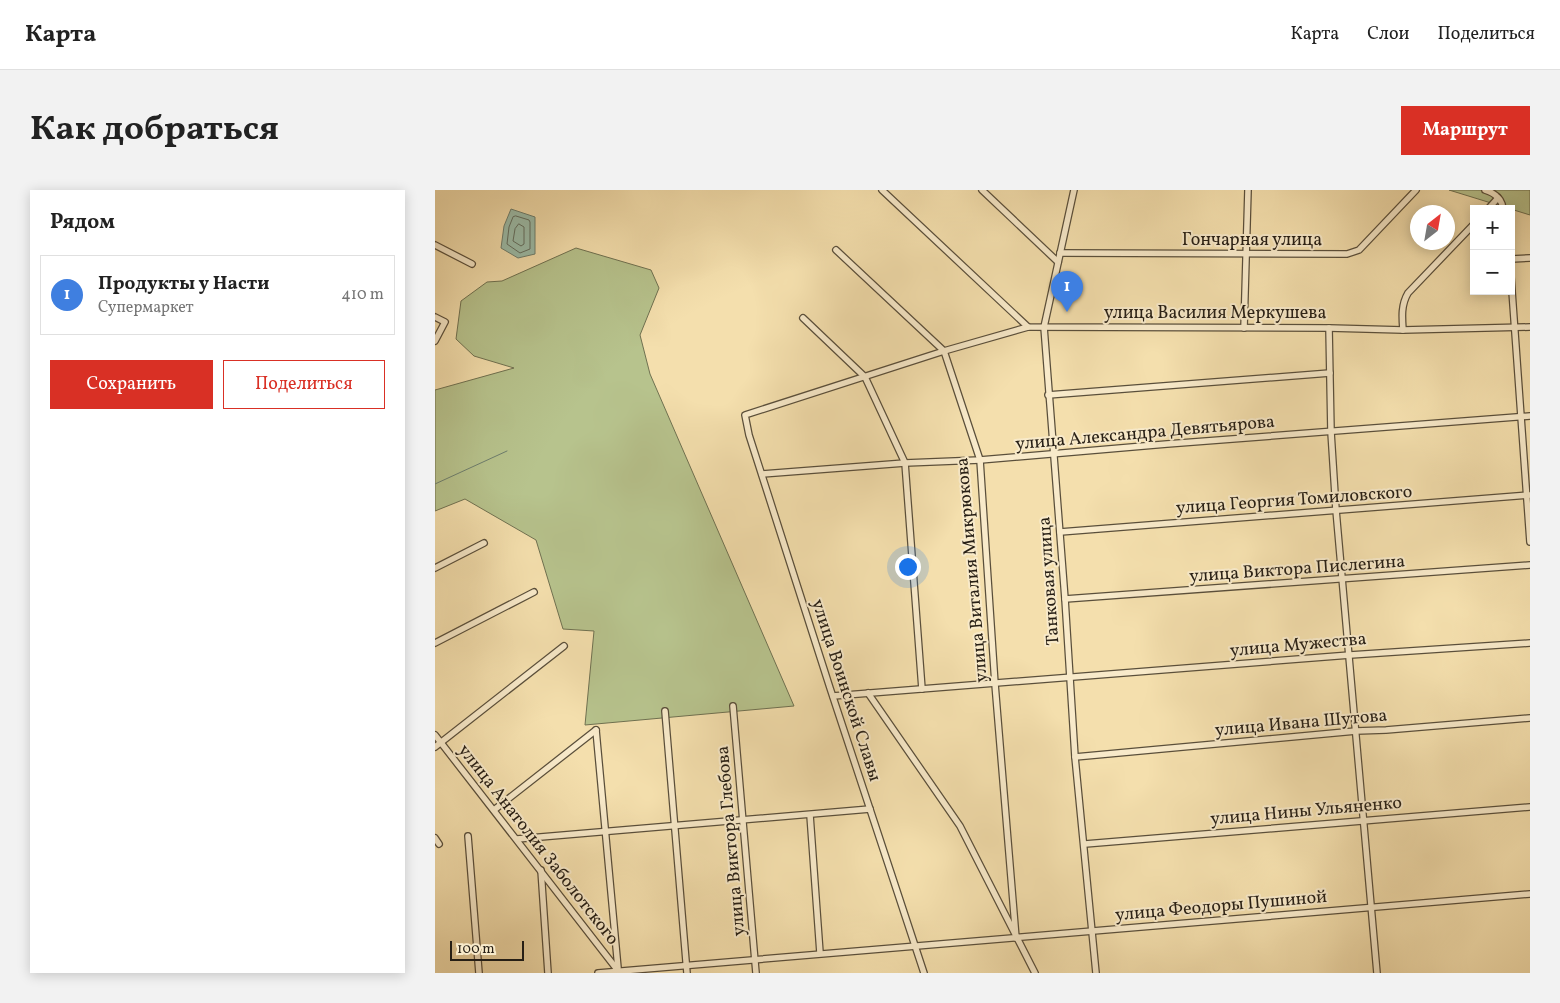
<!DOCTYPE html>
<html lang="ru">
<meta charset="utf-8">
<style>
:root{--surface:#fff;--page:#f2f2f2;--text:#222;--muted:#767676;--line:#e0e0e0;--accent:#d93025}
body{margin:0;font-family:Vollkorn,serif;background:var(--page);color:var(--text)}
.controls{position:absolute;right:15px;top:15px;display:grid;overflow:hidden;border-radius:0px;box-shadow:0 2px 12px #0003}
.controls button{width:45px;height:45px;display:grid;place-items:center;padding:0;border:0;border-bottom:1px solid var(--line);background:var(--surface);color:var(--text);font:25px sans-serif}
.compass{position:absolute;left:975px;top:15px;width:45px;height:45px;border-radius:50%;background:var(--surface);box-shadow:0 2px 12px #0003;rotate:31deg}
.scale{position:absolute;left:15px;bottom:12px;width:74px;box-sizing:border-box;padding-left:5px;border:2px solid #271f15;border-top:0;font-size:14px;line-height:18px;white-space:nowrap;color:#271f15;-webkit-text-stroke:4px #f8eaca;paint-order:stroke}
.you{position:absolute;left:472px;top:376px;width:18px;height:18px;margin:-12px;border:4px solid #fff;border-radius:50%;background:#1a73e8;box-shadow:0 0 0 8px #1a73e833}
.badge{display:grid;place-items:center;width:32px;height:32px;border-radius:50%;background:var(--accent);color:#fff;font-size:16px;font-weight:700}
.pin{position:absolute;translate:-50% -41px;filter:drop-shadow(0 1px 2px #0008)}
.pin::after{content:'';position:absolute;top:26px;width:18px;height:15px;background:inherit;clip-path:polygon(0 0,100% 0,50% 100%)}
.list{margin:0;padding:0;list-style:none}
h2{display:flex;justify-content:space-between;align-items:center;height:65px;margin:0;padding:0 20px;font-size:21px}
h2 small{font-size:16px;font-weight:400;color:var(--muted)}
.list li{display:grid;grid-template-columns:32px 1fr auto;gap:15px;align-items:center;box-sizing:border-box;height:80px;margin:0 10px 10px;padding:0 10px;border:1px solid var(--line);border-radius:0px}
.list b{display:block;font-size:19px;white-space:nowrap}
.list p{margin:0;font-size:16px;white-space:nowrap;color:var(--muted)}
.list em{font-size:16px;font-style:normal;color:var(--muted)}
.actions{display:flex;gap:10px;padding:15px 20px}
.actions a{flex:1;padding:11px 0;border:1px solid var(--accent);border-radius:0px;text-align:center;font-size:18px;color:var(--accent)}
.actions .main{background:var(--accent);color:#fff}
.map{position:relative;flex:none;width:1095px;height:783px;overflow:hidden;border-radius:0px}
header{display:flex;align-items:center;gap:30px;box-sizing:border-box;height:70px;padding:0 25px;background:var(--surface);border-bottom:1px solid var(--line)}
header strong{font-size:24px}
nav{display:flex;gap:28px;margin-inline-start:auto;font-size:18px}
.intro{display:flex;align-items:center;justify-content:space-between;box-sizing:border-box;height:120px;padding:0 30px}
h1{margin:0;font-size:35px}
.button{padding:12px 22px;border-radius:0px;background:var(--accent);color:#fff;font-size:18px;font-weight:700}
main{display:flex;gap:30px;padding:0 30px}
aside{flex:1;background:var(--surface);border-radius:0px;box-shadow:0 2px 12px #0003}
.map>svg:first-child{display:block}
.green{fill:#b7c38d;stroke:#6f7151}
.water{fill:#9cbdaa;stroke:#6d7e6e}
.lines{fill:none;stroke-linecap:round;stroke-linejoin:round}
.shore{stroke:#626e60;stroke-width:1}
.stream{stroke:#6d7e6e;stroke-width:1}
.minor-casing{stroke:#5a4f3b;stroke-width:8}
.minor{stroke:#f8eaca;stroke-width:5.5}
.labels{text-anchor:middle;stroke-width:4;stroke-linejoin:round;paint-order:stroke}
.street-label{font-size:18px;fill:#271f15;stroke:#f8eaca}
</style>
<header>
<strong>Карта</strong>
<nav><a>Карта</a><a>Слои</a><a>Поделиться</a></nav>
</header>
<div class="intro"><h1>Как добраться</h1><a class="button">Маршрут</a></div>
<main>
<aside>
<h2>Рядом<small></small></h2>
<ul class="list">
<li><span class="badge" style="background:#3f7fe0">1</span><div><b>Продукты у Насти</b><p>Супермаркет</p></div><em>410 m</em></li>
</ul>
<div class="actions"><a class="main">Сохранить</a><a>Поделиться</a></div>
</aside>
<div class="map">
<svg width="1095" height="783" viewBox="0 0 1095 783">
<rect width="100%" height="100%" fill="#f4dfad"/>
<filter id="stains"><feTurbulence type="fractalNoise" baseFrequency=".004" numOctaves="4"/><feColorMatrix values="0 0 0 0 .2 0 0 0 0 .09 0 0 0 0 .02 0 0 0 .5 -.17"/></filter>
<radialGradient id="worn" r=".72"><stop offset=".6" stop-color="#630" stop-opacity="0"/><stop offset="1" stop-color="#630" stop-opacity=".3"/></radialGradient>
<g class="green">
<path d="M1014,0H1095V25Z"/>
<path d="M141,58L216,80L224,98L205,145L215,184L359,516L150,535L159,441L128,439L101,350L30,309L0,321V200L79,178L39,166L21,149L26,111L52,92L67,91Z"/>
</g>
<path class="water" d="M76,19L100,27V64L83,68L66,58L69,36Z"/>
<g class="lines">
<g class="shore">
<path d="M81,26L94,30L95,32V59L85,63L72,54L74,37L78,27Z"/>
<path d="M84,34L89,37V54L86,56L78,51L80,39Z"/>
</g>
<path class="stream" d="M0,294L72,261"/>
<g class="minor-casing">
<g id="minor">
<path d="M447,0L593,137L894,138L968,140L1095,137"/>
<path d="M547,0L623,72"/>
<path d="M639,0L609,137L630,409L640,567L661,783"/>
<path d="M1050,0C1060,3 1067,9 1068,19"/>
<path d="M1053,19L1063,8"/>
<path d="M0,55L37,74"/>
<path d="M401,60L509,161L545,270L560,494L581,748"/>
<path d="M625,63L912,64L924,60L981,0"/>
<path d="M1076,69L1095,68"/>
<path d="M1076,87L1095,352"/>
<path d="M0,127L10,132L0,151"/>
<path d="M368,128L430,187L470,273L487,499"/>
<path d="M809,138L813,0"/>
<path d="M894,138L896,242L901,320L942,783"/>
<path d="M968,140C967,127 966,115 973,103L1039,34"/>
<path d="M613,205L895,183"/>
<path d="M327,284L470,273L545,270L732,254L1095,226"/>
<path d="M625,342L1095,305"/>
<path d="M0,378L49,353"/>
<path d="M630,409L1095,375"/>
<path d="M0,453L99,402"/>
<path d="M433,503L525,636L600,783"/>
<path d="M398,506L915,465L1095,453"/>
<path d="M298,516L321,783"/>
<path d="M230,521L252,783"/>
<path d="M161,540L183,778"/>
<path d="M0,545L184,782"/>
<path d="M0,557L129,456"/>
<path d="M640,567L921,541L951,540L1095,528"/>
<path d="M59,620L161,540"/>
<path d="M375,625L385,763"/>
<path d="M33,646L44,783"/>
<path d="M0,648L4,654"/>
<path d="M82,649L435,619"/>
<path d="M650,654L1095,617"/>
<path d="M106,680L113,783"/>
<path d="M163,783L1095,704"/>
<path d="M489,783L395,498L314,245L310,225L509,161L593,137"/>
</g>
</g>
<use href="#minor" class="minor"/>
</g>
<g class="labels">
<g class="street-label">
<text x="817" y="55">Гончарная улица</text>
<text x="780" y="128">улица Василия Меркушева</text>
<text transform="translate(710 242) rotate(-5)" y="6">улица Александра Девятьярова</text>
<text transform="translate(859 309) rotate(-4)" y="6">улица Георгия Томиловского</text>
<text transform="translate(862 378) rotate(-4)" y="6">улица Виктора Пислегина</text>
<text transform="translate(536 380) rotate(-95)" y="6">улица Виталия Микрюкова</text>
<text transform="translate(613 391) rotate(-94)" y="6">Танковая улица</text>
<text transform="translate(863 454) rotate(-5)" y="6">улица Мужества</text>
<text transform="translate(412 500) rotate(72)" y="6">улица Воинской Славы</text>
<text transform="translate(866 532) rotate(-5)" y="6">улица Ивана Шутова</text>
<text transform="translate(871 620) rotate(-5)" y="6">улица Нины Ульяненко</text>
<text transform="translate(295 651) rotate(-95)" y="6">улица Виктора Глебова</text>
<text transform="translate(104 654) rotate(52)" y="6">улица Анатолия Заболотского</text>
<text transform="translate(786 715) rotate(-5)" y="6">улица Феодоры Пушиной</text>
</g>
</g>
<rect width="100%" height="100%" filter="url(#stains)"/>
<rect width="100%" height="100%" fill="url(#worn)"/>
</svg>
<div class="controls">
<button>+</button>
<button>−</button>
</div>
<svg class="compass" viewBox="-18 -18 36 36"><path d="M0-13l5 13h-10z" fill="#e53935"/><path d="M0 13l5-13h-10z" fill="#767676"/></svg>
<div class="scale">100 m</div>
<div class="you"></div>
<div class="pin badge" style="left:632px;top:122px;background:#3f7fe0">1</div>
</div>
</main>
